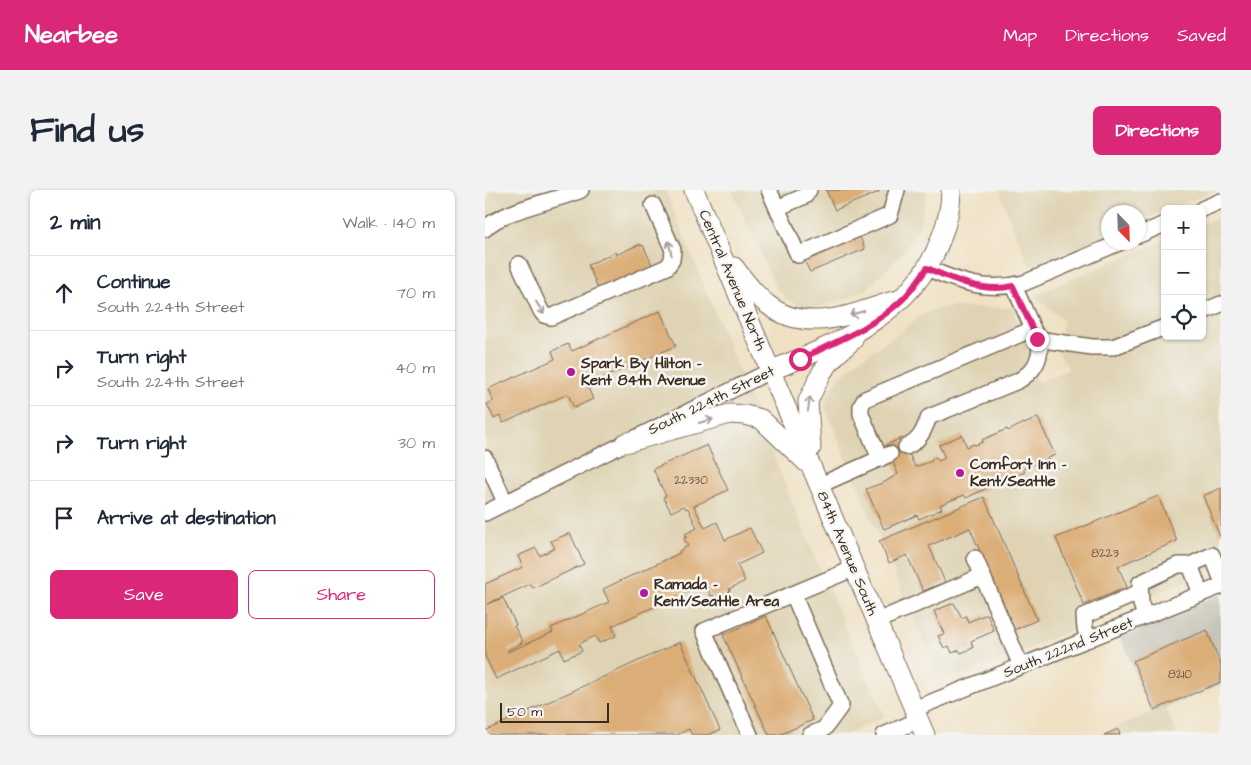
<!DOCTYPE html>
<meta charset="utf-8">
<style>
:root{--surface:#fff;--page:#f2f2f3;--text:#1f2937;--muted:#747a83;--line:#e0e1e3;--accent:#db2777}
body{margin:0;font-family:"Architects Daughter",sans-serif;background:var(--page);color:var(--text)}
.controls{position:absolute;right:15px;top:15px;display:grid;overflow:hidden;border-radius:8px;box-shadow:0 1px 4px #0004}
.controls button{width:45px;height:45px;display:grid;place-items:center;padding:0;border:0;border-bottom:1px solid var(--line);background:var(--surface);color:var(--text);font:25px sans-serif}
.compass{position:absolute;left:616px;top:15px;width:45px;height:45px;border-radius:50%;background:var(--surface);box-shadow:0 1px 4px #0004;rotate:157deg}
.scale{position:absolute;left:15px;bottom:12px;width:109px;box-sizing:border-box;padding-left:5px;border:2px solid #3b2a1e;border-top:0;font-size:14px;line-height:18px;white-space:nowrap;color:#3b2a1e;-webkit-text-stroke:4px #f6f6f2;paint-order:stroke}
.stop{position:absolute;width:15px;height:15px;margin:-11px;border:4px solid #db2777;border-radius:50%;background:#fff}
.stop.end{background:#db2777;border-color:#fff;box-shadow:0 1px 5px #0008}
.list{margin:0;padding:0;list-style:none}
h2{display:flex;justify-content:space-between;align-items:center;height:65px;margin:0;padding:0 20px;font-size:21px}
h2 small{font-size:16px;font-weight:400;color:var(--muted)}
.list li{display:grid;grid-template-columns:32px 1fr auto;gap:15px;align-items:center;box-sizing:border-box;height:75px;padding:0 20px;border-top:1px solid var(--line)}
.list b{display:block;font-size:19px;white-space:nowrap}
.list p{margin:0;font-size:16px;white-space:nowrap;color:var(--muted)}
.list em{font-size:16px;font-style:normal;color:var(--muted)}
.actions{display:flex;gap:10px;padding:15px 20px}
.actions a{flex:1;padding:11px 0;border:1px solid var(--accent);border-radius:8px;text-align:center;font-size:18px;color:var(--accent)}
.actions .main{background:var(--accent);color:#fff}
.icon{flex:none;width:28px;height:28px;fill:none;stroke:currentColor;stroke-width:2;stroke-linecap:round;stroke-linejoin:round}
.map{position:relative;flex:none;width:736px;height:545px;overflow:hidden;border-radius:8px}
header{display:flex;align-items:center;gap:30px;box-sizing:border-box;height:70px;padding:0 25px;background:var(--accent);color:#fff}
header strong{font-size:24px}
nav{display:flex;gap:28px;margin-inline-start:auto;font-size:18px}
.intro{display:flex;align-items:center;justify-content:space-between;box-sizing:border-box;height:120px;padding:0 30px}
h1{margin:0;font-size:35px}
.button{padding:12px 22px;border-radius:8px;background:var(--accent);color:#fff;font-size:18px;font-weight:700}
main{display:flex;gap:30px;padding:0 30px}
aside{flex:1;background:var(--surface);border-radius:8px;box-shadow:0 1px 4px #0004}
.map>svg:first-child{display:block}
.built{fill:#dfd3b4}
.industrial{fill:#c8c4b8}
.building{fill:#dbad77}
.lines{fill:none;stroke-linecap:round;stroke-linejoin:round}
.minor-casing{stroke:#7a6a58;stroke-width:18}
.major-casing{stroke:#7a6a58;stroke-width:21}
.minor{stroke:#fff;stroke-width:15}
.major{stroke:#fff;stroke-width:19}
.oneway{stroke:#a79f9a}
.route{stroke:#db2777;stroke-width:6}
.poi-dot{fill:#b5179e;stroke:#f6f6f2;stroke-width:2}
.labels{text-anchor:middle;stroke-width:5;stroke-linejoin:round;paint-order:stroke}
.number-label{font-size:12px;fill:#634b34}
.street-label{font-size:15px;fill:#3b2a1e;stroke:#f6f6f2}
.poi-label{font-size:15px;font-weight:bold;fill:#3b2a1e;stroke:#f6f6f2;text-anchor:start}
</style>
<header>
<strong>Nearbee</strong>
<nav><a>Map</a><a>Directions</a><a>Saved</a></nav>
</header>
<div class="intro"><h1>Find us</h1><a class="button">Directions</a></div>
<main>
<aside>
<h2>2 min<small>Walk · 140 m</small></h2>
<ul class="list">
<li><svg class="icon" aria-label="ahead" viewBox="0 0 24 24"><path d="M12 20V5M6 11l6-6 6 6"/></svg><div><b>Continue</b><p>South 224th Street</p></div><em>70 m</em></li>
<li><svg class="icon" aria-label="right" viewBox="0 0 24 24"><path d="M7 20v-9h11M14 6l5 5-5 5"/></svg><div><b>Turn right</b><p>South 224th Street</p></div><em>40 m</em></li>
<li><svg class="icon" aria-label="right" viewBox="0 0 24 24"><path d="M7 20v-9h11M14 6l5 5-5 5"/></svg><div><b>Turn right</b></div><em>30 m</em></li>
<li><svg class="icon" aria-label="arrive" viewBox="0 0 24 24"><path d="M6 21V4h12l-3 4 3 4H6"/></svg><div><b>Arrive at destination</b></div></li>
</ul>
<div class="actions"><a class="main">Save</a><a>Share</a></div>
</aside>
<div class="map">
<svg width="736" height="545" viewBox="0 0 736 545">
<rect width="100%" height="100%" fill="#f6f6f2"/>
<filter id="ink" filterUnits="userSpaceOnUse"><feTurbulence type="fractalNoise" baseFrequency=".02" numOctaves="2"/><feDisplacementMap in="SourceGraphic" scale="10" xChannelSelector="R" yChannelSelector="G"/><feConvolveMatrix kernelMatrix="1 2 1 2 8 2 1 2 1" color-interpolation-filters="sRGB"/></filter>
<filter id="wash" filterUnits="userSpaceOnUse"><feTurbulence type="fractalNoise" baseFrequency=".0096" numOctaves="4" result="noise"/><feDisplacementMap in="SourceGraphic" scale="20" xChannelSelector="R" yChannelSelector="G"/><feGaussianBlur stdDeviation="1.12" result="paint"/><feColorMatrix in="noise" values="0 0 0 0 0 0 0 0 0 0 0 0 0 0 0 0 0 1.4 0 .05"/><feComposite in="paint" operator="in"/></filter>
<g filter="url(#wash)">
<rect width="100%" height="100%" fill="#f0e1c5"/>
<g class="built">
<path d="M7,0H180L337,385L400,527L360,545H0V14Z"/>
<path d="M247,0H442L434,37L417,64L383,98L362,108L333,117L318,116L303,110L290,96Z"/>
<path d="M515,0H731L686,19H680V21L654,32V22H624L623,45L545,77L520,18Z"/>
<path d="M736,27V376L484,484L464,487L451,481L340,218L343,206L354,188L374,170L420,139L436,125L447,120L465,117L528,118L552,193L584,179L571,158L579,131L548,105L680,50V146H717V34Z"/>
<path d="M680,517L692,545H613Z"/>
</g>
<path class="industrial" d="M736,404V494L667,523L635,446Z"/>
<g id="blocks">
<g class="building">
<path d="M341,0H393L394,2L350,20Z"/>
<path d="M375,47L380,59L325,82L319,70Z"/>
<path d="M155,54V56L158,55L169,79L115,103L103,75L130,62L131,65Z"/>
<path d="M175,121L191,156L102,195L108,209L89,218L83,204L18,233L15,226L9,229L2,214L8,211L3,199L70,169L67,161L83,154L87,161Z"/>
<path d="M553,228L570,265L538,279L540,282L518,291L517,289L503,295L504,297L481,308L479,305L455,315L457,319L434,329L432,325L399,339L381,299L400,292L413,284L401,255L417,248L430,277L447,271V269L451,267L453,271L460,268L454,255L477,245L482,257L489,254L490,255L498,252L497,250L522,239L523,241L539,233V234Z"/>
<path d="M222,255L243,300L209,316L220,338L232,332L240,350L265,338L277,363L252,375L260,391L244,399L245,401L230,408L228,405L226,406L219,392L205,398L206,400L127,436L131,446L114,453L110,446L94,454L97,461L79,469L75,459L11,489L0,466V394L38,377L33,366L51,358L55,366L70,358L66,351L85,343L99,374L48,398L45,394L2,414L18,408L31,435L29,436L37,450V453L23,460V462L68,442L66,438L124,412L118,399L195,363L194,361L203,356L199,348L202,347L200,344L212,338L203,318L201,319L199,316L186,322L178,307L181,306L168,279Z"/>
<path d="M736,298V349L718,306Z"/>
<path d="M673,306L692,351L633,376L642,397L599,415L571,348Z"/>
<path d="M499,307L552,430L529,440L485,338L444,356L460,392L438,401L422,365L404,373L394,351Z"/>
<path d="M469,413L477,428L481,426L483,432L502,424L509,441L486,451L488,458L476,463L474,460L467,463L464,456L459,458L453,446L459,444L449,421Z"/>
<path d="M281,426L328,530L294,545H284L238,445Z"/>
<path d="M722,440L736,475V492L669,520L648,471Z"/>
<path d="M195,452L235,540L223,545H207L204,539L192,545H0V541Z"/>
<path d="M633,539L635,545H619Z"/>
</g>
</g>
</g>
<g filter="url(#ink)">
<use href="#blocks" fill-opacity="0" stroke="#7a6a58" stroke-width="1"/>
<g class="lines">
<g class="minor-casing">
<g id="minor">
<path d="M284,0L313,65L405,25L412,0"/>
<path d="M292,18L320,6L324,0"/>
<path d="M717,19L736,11"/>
<path d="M0,39C15,21 73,10 96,0"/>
<path d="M654,45L680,34"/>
<path d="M34,74L56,121L59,125L66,127L182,77L187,70L188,60L168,15"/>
<path d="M442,78C476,93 503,102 539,93L636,52"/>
<path d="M717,122L736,114"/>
<path d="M552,149L607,157H628L680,137"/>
<path d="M421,257C435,251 439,240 444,227L533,191C548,182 555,172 555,155L529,96"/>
<path d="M0,268L20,312"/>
<path d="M395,269L376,224V216L380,209L548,139"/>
<path d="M335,295L405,264"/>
<path d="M0,323L287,180"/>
<path d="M490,368L536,476"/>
<path d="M705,375L727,365L736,388"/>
<path d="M308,404L356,516L339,539L325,545"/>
<path d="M660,426L656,414L655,393L693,375H705L716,404"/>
<path d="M392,431L497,386"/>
<path d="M604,449L600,439L599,426L655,402"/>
<path d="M429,519L736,396"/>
<path d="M265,545L219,441L370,378"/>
<path d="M399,545L434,530"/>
</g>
</g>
<g class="major-casing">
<g id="major">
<path d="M209,0L440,545"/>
<path d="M249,77C259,90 269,104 282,114C320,145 368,124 408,111"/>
<path d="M287,180C354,153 430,123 456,48C462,33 466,17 466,0"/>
<path d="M140,253L245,224L260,225L276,229L322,273"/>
<path d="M326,258L323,211L337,182L351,165L368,150"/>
</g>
</g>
<use href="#minor" class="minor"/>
<use href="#major" class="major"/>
</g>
<defs><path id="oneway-shaft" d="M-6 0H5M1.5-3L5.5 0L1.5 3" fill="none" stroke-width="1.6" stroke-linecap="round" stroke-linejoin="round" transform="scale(1.25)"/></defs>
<g class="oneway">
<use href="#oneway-shaft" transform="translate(185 58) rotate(-103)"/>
<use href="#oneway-shaft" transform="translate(55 118) rotate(58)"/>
<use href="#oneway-shaft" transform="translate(372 123) rotate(164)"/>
<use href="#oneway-shaft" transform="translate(324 214) rotate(-81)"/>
<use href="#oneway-shaft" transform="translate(221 231) rotate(-15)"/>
</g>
</g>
<g class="lines" filter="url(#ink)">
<path class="route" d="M315,169C351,152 389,137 418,109C427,100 434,89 442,78C469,90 499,103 528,96L552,149"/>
</g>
<g class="poi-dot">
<circle cx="86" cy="182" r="5"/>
<circle cx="475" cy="283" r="5"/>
<circle cx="159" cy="403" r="5"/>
</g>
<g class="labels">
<g class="number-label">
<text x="206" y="294">22330</text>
<text x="620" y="367">8223</text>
<text x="695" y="488">8210</text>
</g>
<g class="street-label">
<text transform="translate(248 90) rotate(67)" y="5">Central Avenue North</text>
<text transform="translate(226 210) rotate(-26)" y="5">South 224th Street</text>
<text transform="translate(363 363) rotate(67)" y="5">84th Avenue South</text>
<text transform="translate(583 457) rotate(-22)" y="5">South 222nd Street</text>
</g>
<g class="poi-label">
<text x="96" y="178">Spark By Hilton -<tspan x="96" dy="17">Kent 84th Avenue</tspan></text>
<text x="485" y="279">Comfort Inn -<tspan x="485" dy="17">Kent/Seattle</tspan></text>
<text x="169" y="399">Ramada -<tspan x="169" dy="17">Kent/Seattle Area</tspan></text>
</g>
</g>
</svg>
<div class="controls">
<button>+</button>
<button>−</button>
<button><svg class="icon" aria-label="locate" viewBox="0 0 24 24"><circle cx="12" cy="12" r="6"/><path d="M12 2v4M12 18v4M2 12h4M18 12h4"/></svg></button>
</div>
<svg class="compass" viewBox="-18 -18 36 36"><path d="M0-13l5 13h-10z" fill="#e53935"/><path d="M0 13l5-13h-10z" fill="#747a83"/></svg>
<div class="scale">50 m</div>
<div class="stop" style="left:315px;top:169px"></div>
<div class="stop end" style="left:552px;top:149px"></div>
</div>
</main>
